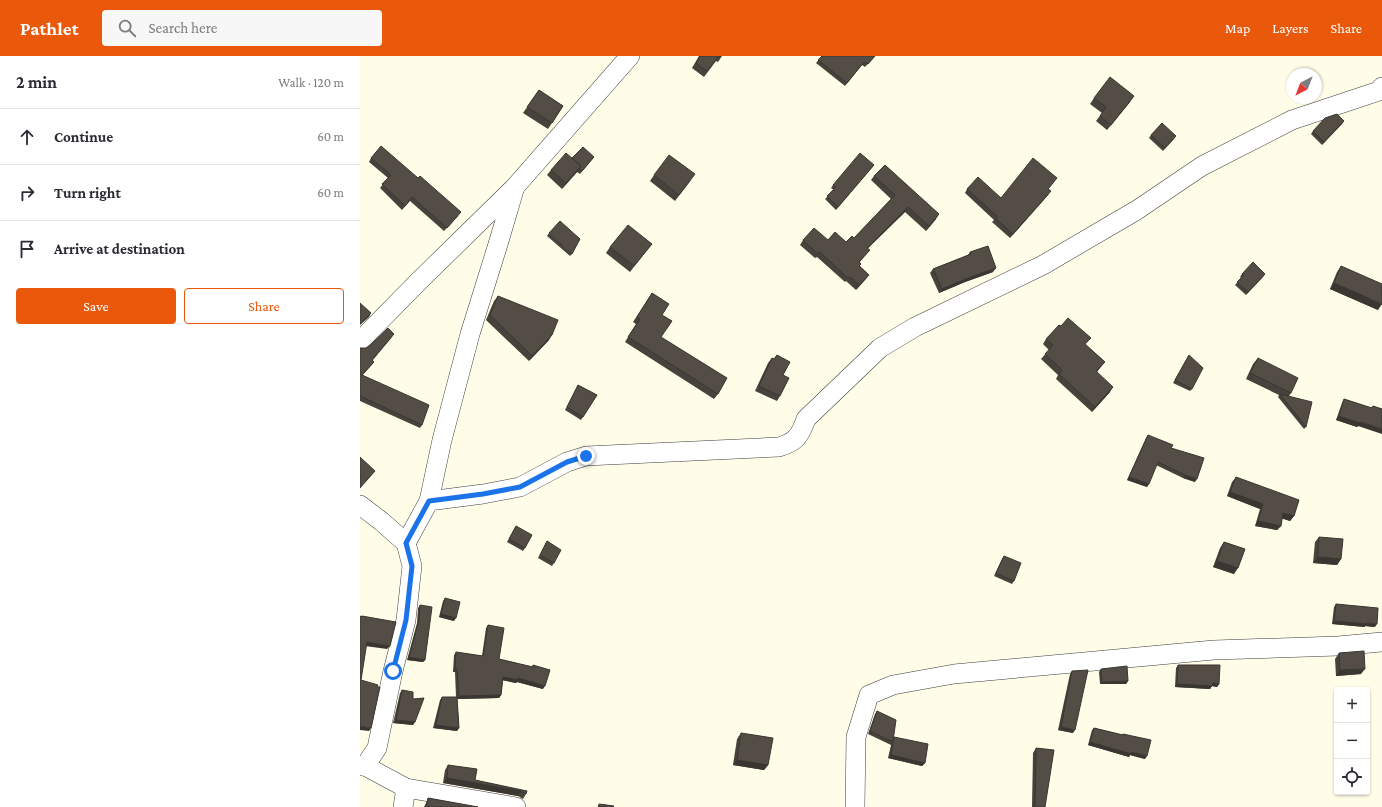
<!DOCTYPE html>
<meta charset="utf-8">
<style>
:root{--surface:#fff;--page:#f7f7f7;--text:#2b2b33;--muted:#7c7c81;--line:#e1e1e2;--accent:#ea580c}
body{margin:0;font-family:"Crimson Pro",serif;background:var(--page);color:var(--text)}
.controls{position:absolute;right:12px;bottom:12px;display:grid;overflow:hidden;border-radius:4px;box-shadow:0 1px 3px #0004}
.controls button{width:36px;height:36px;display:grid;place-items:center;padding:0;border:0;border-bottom:1px solid var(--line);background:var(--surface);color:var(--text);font:20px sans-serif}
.compass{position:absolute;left:926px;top:12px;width:36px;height:36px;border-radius:50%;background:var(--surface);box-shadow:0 1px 3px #0004;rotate:222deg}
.stop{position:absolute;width:12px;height:12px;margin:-9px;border:3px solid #1a73e8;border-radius:50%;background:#fff}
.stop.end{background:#1a73e8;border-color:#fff;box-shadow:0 1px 4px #0008}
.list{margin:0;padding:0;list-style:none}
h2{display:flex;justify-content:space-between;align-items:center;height:52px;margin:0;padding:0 16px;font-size:17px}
h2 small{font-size:13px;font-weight:400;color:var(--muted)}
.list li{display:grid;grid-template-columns:26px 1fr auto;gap:12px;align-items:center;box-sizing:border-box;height:56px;padding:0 16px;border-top:1px solid var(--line)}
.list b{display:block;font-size:15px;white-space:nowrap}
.list em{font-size:13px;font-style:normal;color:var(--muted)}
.actions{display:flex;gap:8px;padding:12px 16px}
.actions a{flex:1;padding:9px 0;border:1px solid var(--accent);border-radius:4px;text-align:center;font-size:14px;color:var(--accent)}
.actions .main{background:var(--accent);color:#fff}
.icon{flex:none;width:22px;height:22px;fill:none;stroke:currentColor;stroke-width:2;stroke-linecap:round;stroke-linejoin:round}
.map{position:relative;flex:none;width:1022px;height:751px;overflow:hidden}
header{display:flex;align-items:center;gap:24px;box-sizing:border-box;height:56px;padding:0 20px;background:var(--accent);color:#fff}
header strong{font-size:19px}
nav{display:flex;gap:22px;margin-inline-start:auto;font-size:14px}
.search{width:280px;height:36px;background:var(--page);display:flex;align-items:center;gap:10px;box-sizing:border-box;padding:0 14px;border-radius:4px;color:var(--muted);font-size:15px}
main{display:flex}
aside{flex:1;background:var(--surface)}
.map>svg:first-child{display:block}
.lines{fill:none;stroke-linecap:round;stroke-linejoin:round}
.minor-casing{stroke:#3d3d3d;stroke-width:20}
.minor{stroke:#fff;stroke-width:19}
.wall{fill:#47423c}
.shaded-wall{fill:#3a3631}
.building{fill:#534d46;stroke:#3a3631}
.route{stroke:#1a73e8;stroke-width:5}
</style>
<header>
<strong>Pathlet</strong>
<div class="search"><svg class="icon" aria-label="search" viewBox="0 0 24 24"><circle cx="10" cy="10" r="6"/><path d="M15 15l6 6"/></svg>Search here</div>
<nav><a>Map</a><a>Layers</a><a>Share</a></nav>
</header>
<main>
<aside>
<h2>2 min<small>Walk · 120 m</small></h2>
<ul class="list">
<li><svg class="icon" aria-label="ahead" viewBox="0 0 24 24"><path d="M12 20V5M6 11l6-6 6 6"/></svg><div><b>Continue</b></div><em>60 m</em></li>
<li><svg class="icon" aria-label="right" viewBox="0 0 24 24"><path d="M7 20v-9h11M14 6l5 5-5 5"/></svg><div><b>Turn right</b></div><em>60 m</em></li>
<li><svg class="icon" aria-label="arrive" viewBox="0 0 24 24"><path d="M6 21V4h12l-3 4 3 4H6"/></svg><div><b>Arrive at destination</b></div></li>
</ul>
<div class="actions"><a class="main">Save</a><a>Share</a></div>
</aside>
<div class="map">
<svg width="1022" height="751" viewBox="0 0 1022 751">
<rect width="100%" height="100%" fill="#fffde7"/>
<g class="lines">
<g class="minor-casing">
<g id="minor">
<path d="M0,285L59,225L154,132L270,0"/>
<path d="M69,445L82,384L110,278L139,185L154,134"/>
<path d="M0,449L21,465L46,487L52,510L46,564L33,615L17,692L5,710H0"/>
<path d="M46,487L69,445L123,438L160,431L207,406L226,400L419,391C436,386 440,380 446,363L520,292L555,271L683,209L777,154L842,110L932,64L1019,35L1022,31"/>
<path d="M5,710L46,732L156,751"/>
<path d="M43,751L46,732"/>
<path d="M495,751L496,681L509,639L533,629L594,618L854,594L978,590L1022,586"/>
</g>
</g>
<use href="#minor" class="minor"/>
</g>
<g class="wall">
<path d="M339,0H362L358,6L356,5L344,21L332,12Z"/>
<path d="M462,0H515L505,11L502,9L485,30L456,7Z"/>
<path d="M179,34L203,50L188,73L163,57Z"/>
<path d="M734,42L770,46L747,74L736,65L742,57L730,48Z"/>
<path d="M984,65L962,89L951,78L953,75Z"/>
<path d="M791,79L814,83L803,95L789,82Z"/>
<path d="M234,101L220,118L217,116L202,133L187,119L191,114L212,102Z"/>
<path d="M11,102L98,160L84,175L50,145L42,154L20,132L28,122L9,106Z"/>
<path d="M514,109L476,154L465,143L474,134L471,132L473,129Z"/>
<path d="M294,119L331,124L315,145L290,125Z"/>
<path d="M514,120L576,163L566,175L545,156L508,192L506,198L500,206V210L509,219L496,234L486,225L485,226L457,201L455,202L440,189L443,184H468L486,186L494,182L531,143L511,124Z"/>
<path d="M694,126L688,133V139L650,182L632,166L634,164L605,137L607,133L641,142Z"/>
<path d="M189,177L212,198L210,200L187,180Z"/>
<path d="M250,191L287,194L270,216L246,197Z"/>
<path d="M610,196L633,216L605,226L579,237L570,217L573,213L608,199Z"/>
<path d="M981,210L1018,254L970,233L977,216Z"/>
<path d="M882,218H905L886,239L875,229L881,222L880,221Z"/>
<path d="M292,237L302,259L301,281L358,338L354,343L265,286L276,268L273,266Z"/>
<path d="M138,240L189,284L169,305L126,264L134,245Z"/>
<path d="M32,281L12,305L14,306L2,320L62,369L60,372L0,345V292H6Z"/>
<path d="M686,283L726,289L745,306L737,316L750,336L732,356L696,323L698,319L681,303L689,294L683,288Z"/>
<path d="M417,299L423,319L420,340L417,345L395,335L408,307L412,302L414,303Z"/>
<path d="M829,299L832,333L830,335L813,327Z"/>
<path d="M898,302L931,337L929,340L946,371L944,373L918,341L919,339L886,323L893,308Z"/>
<path d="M218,329L237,339L221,364L205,354Z"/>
<path d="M984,343L1011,352L1013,350L1022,353L997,371L976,364L982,347Z"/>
<path d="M788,379L811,392L835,426L823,422L796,409L787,431L767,424L786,382Z"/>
<path d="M876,421L934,460L930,465L922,462L921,470L917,474L895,470L900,453L867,440L872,426Z"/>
<path d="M156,470L165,492L163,495L147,486Z"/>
<path d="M959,481L981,503L977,509L953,507L955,486Z"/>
<path d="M187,485L194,507L192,510L178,502Z"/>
<path d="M864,486L874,518L853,511L860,492Z"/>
<path d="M644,500L654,525L652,528L634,520L642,503Z"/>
<path d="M85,542L94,565L79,561L83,545Z"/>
<path d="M976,548L1015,571L1005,570V571L972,568L974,551Z"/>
<path d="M60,549L65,604L63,606L47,604L57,567L58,552Z"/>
<path d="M128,569L139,603L172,611L173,609L183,633L157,626L156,627L143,624L141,639L139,642L97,643L99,672L97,675L73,672L80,644L82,641H96L95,616H93L94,599L96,596L122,600L126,572Z"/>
<path d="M979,597L1001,618L976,620L975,603Z"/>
<path d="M818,609L859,628L857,631L852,630L850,633L815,631L816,612Z"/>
<path d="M741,613L768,625L766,628H740L739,616Z"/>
<path d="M712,615L713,677L698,674L710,618Z"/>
<path d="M42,634L53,643L55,666L53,669L33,667L40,637Z"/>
<path d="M517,655L534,682L565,707L562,710L528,702L531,689L508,678L515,658Z"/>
<path d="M734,672L762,679L763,678L785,703L770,699L769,701L728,689L732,674Z"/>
<path d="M381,677L408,709L404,714L373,709L377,683Z"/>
<path d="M676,692L685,751H672L673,697Z"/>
<path d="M88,709L115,724L167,735L166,738L163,743L158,740L83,727L85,714Z"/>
<path d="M68,742L118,751H64L66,747Z"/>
</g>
<g class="shaded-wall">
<path d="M774,40L770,46L747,74L751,69Z"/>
<path d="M984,65L982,68L962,89L964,86Z"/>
<path d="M221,110L217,116L202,133L206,127Z"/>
<path d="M691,135L688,139L650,182L653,178Z"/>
<path d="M548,151L545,156L504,196L507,192Z"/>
<path d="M579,158L576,163L566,175L569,170Z"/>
<path d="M636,212L633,216L605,226L579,237L582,233L608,222Z"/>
<path d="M905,218L903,221L886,239L888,236Z"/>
<path d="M509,219L506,223L496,234L499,229Z"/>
<path d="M974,227L1022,248L1018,254L970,233Z"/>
<path d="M11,257L9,261L0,269V268Z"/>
<path d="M192,279L189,284L169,305L172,300Z"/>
<path d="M753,331L750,336L732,356L735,351Z"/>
<path d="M979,360L1001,366L1022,373V378L998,370L997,371L976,364Z"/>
<path d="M825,419L837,423L835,426L823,422Z"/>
<path d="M769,421L789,428L787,431L767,424Z"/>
<path d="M870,436L903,448L900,453L867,440Z"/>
<path d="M923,457L934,460L930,465L920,462Z"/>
<path d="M898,465L921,470L917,474L895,470Z"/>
<path d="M958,501L981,503L977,509L953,507Z"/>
<path d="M857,505L878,512L874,518L853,511Z"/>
<path d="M81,558L96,562L94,565L79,561Z"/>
<path d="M974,565L1017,568L1015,571L1005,570V571L972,568Z"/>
<path d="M7,586L30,590L27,593L5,590Z"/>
<path d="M49,601L65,604L63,606L47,604Z"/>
<path d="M95,613H97L95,616H93Z"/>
<path d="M1005,613L1001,618L976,620L980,614Z"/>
<path d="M143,621L158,622L185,630L183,633L157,626L156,627L141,624Z"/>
<path d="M768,625L766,628H740L742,626Z"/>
<path d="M853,627L859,628L857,631L852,630L850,633L815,631L817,628Z"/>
<path d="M141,639L139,642L97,643L99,640Z"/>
<path d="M36,664L55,666L53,669L33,667Z"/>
<path d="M76,669L99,672L97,675L73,672Z"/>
<path d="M0,670L11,672L9,675L0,674Z"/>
<path d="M701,671L715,674L713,677L698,674Z"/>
<path d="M730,686L771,696L787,700L785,703L770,699L769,701L728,689Z"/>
<path d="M531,699L565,707L562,710L528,702Z"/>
<path d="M377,704L408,709L404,714L373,709Z"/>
<path d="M87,722L161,735L158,740L83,727Z"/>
</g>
<g class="building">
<path d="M340,0H359L347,15L336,7Z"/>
<path d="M462,0H515L508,8L504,6L487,27L458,4Z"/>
<path d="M750,21L774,40L751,69L740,60L746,51L734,42Z"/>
<path d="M179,34L203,50L192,67L167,51Z"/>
<path d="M977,58L984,65L964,86L953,75L965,62Z"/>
<path d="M802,67L816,80L805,92L791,79Z"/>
<path d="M21,90L58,122L60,120L101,156L87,172L52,141L45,150L22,128L31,119L11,102Z"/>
<path d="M223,91L234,101L222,115L219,113L221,110L212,102Z"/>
<path d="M206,97L221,110L206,127L191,114Z"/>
<path d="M500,97L514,109L478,151L467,140L476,131L473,129Z"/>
<path d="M309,99L335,118L319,139L294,119Z"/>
<path d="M673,102L697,122L688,133L691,135L653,178L635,162L638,161L607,133L618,121L641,142Z"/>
<path d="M525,109L579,158L569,170L548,151L507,192L510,194L499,206L501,208L499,210L509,219L499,229L490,221L488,222L460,196L458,198L443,184L454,172L468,184L475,176L486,186L492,180L494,182L535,139L514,120Z"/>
<path d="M200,165L220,183L212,198L189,177Z"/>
<path d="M268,169L292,188L274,210L250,191Z"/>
<path d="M628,190L636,212L608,222L582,233L573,213L611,198L610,196Z"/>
<path d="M893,206L905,218L888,236L877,226L884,219L882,218Z"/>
<path d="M981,210L1022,228V248L974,227Z"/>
<path d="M292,237L309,248L302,259L312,265L301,281L367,322L358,338L268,281L280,263L277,261Z"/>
<path d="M138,240L198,264L192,279L172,300L130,259Z"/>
<path d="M0,247L11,257L0,268Z"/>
<path d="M708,262L731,282L725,288L745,306L736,315L753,331L735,351L699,318L702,314L685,298L693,289L686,283L699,269L701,270Z"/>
<path d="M28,272L34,278L12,304L14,306L2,319L69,349L62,369L0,340V292H6L10,289Z"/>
<path d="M417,299L430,306L423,319L429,322L420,340L399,330L412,302L414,303Z"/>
<path d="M829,299L843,312L832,333L815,324Z"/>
<path d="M898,302L938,322L931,337L890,317Z"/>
<path d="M218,329L237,339L223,361L207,351Z"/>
<path d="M920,338L952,346L946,371Z"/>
<path d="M984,343L1012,352L1013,350L1022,353V373L1001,366L1000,367L979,360Z"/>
<path d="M788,379L813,389L811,392L844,402L837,423L825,419L798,406L789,428L769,421Z"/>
<path d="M0,401L15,415L0,432Z"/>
<path d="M876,421L939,444L934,460L923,457L921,470L898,465L903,448L870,436Z"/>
<path d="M156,470L172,479L165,492L149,483Z"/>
<path d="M959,481L983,483L981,503L958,501Z"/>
<path d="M187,485L201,494L194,507L180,499Z"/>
<path d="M864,486L885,493L878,512L857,505Z"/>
<path d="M644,500L661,507L654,525L636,517Z"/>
<path d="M85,542L100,546L96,562L81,558Z"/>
<path d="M976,548L1018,552L1017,568L1007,567V568L974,565Z"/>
<path d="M60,549L72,551L65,604L49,601L59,564Z"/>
<path d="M0,560L3,561L2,560L36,566L30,590L7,586L1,624L18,629L17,631H20L11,672L0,670Z"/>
<path d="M128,569L144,572L139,603L173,611V609L190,614L185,630L158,622V624L143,621L141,639L99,640L97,613H95L96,596L123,600Z"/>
<path d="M1004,595L1005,613L980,614L979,597Z"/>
<path d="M818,609H860L859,628L853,627L852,630L817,628Z"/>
<path d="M767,610L768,625L742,626L741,613Z"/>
<path d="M728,614L715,674L701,671L712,615Z"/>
<path d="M42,634L53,636V643L64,642L55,666L36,664Z"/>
<path d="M82,641H97L99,672L76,669Z"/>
<path d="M517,655L536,664L533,685L534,681L568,688L565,707L531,699L533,686L510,675Z"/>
<path d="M734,672L763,679V678L791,684L787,700L771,696V698L730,686Z"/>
<path d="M381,677L413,682L408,709L377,704Z"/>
<path d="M676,692L694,694L685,751H675Z"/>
<path d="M88,709L117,713L115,724L167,735L166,738L161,735L87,722Z"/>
<path d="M68,742L118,751H66Z"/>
<path d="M239,748L254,750L253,751H238Z"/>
</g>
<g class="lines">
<path class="route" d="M33,615L46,564L52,510L46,487L69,445L123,438L160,431L207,406L226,400"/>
</g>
</svg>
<div class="controls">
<button>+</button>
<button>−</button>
<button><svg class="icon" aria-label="locate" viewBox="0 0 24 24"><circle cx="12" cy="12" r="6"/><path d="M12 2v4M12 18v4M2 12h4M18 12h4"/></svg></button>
</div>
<svg class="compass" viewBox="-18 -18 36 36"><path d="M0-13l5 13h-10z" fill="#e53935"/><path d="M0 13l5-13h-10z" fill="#7c7c81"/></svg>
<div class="stop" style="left:33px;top:615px"></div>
<div class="stop end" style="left:226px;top:400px"></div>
</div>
</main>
